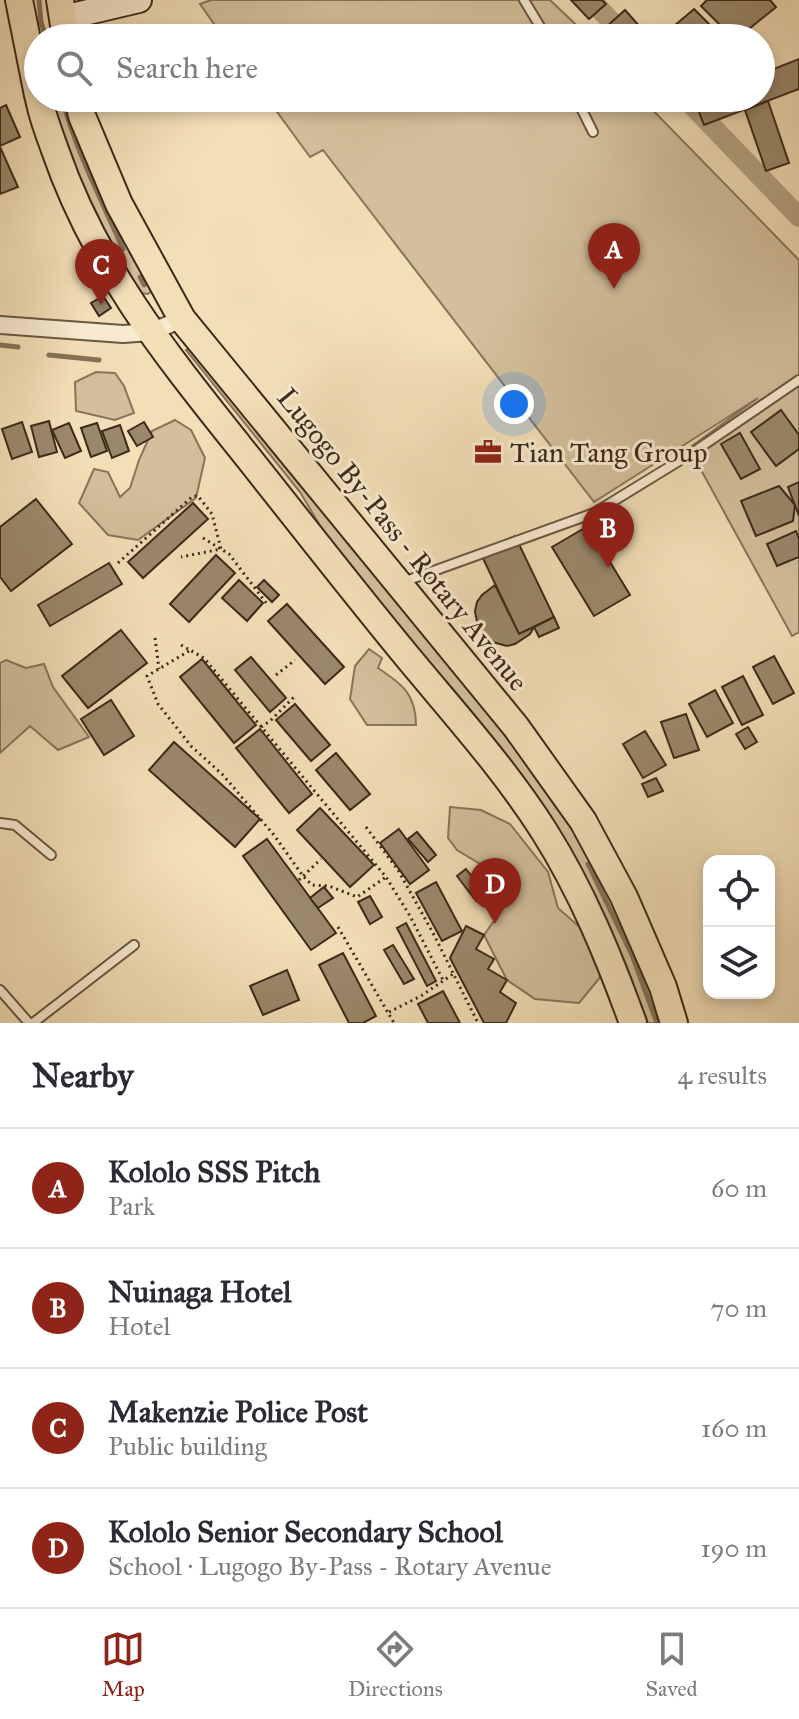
<!DOCTYPE html>
<meta charset="utf-8">
<style>
:root{--surface:#fff;--page:#f7f7f7;--text:#2b2b33;--muted:#7c7c81;--line:#e1e1e2;--accent:#8f2418}
body{margin:0;font-family:"IM FELL Great Primer",serif;background:var(--page);color:var(--text)}
.controls{position:absolute;right:24px;bottom:24px;display:grid;overflow:hidden;border-radius:16px;box-shadow:0 4px 12px #0003}
.controls button{width:72px;height:72px;display:grid;place-items:center;padding:0;border:0;border-bottom:2px solid var(--line);background:var(--surface);color:var(--text);font:40px sans-serif}
.you{position:absolute;left:514px;top:404px;width:28px;height:28px;margin:-20px;border:6px solid #fff;border-radius:50%;background:#1a73e8;box-shadow:0 0 0 12px #1a73e833}
.badge{display:grid;place-items:center;width:52px;height:52px;border-radius:50%;background:var(--accent);color:#fff;font-size:26px;font-weight:700}
.pin{position:absolute;translate:-50% -66px;filter:drop-shadow(0 2px 4px #0008)}
.pin::after{content:'';position:absolute;top:42px;width:28px;height:24px;background:inherit;clip-path:polygon(0 0,100% 0,50% 100%)}
.list{margin:0;padding:0;list-style:none}
h2{display:flex;justify-content:space-between;align-items:center;height:104px;margin:0;padding:0 32px;font-size:34px}
h2 small{font-size:26px;font-weight:400;color:var(--muted)}
.list li{display:grid;grid-template-columns:52px 1fr auto;gap:24px;align-items:center;box-sizing:border-box;height:120px;padding:0 32px;border-top:2px solid var(--line)}
.list b{display:block;font-size:30px;white-space:nowrap}
.list p{margin:0;font-size:26px;white-space:nowrap;color:var(--muted)}
.list em{font-size:26px;font-style:normal;color:var(--muted)}
.icon{flex:none;width:44px;height:44px;fill:none;stroke:currentColor;stroke-width:2;stroke-linecap:round;stroke-linejoin:round}
.map{position:relative;flex:none;width:799px;height:1023px;overflow:hidden}
.search{position:absolute;background:var(--surface);box-shadow:0 4px 12px #0003;left:24px;right:24px;top:24px;height:88px;display:flex;align-items:center;gap:20px;box-sizing:border-box;padding:0 28px;border-radius:44px;color:var(--muted);font-size:30px}
.sheet{height:584px;background:var(--surface)}
nav{display:flex;justify-content:space-around;align-items:center;box-sizing:border-box;height:112px;border-top:2px solid var(--line);background:var(--surface);font-size:22px;color:var(--muted)}
nav a{display:grid;justify-items:center;gap:4px}
nav .on{color:var(--accent)}
.map>svg:first-child{display:block}
.green{fill:#d3bf9c;stroke:#87745a;stroke-width:2}
.lines{fill:none;stroke-linecap:round;stroke-linejoin:round}
.stream{stroke:#847157;stroke-width:5}
.canal{stroke:#b4a181;stroke-width:20}
.building{fill:#9a886b;stroke:#3b2a19;stroke-width:2}
.lane-casing{stroke:#695740;stroke-width:12}
.street-casing{stroke:#695740;stroke-width:20}
.secondary-casing{stroke:#3b2a19;stroke-width:28}
.primary-casing{stroke:#3b2a19;stroke-width:30}
.path{stroke:#3b2a19;stroke-width:3;stroke-dasharray:2 4;stroke-linecap:butt}
.lane{stroke:#f7ead0;stroke-width:8}
.street{stroke:#f7ead0;stroke-width:16}
.secondary{stroke:#f7ead0;stroke-width:24}
.primary{stroke:#f2deb7;stroke-width:26}
.labels{text-anchor:middle;stroke-width:6;stroke-linejoin:round;paint-order:stroke}
.poi-label{font-size:28px;fill:#3b2a19;stroke:#f7ead0;text-anchor:start}
.street-label{font-size:28px;fill:#3b2a19;stroke:#f7ead0}
</style>
<div class="map">
<svg width="799" height="1023" viewBox="0 0 799 1023">
<rect width="100%" height="100%" fill="#f2deb7"/>
<filter id="stains"><feTurbulence type="fractalNoise" baseFrequency=".0025" numOctaves="4"/><feColorMatrix values="0 0 0 0 .2 0 0 0 0 .09 0 0 0 0 .02 0 0 0 .5 -.17"/></filter>
<radialGradient id="worn" r=".72"><stop offset=".6" stop-color="#630" stop-opacity="0"/><stop offset="1" stop-color="#630" stop-opacity=".3"/></radialGradient>
<g class="green">
<path d="M211,0H550L590,38H224L200,4Z"/>
<path d="M50,98H71L153,290L148,294L138,293C102,232 68,167 50,98Z"/>
<path d="M267,98H641L799,260V632L792,636L689,448L758,398L594,502L323,150L310,157Z"/>
<path d="M193,348L512,739L596,861L627,927L664,1023H648L619,953L415,646L325,534L300,492L186,350Z"/>
<path d="M96,372L115,373L124,386L134,413L115,420L76,411L75,382Z"/>
<path d="M175,420L191,430L205,458L196,498L138,540L108,535L79,503L94,469L108,472L120,497L130,488L139,460L152,431Z"/>
<path d="M369,649L382,658L378,668C402,684 416,694 416,725H367L350,699L355,666Z"/>
<path d="M6,660L26,668L44,664L53,687L89,737L58,750L30,726L0,753V663Z"/>
<path d="M450,807L481,810L510,824L548,872L558,908L583,930L602,975L579,1003L535,999L507,980L484,935L510,898L485,867L457,850L448,838Z"/>
</g>
<g class="lines">
<g class="stream">
<path d="M39,0L41,22L46,38"/>
<path d="M62,98C76,151 101,199 123,249"/>
<path d="M140,277L144,285"/>
<path d="M0,345L18,347"/>
<path d="M49,355L99,360"/>
<path d="M588,864L632,955L657,1023"/>
</g>
<g class="canal">
<path d="M591,0L627,38"/>
<path d="M685,98L799,217"/>
</g>
</g>
<g class="building">
<path d="M571,0H602L606,4L589,19Z"/>
<path d="M707,0H770L776,7L738,38H733L701,6Z"/>
<path d="M694,9L723,38H660Z"/>
<path d="M625,10L650,38H615L605,28Z"/>
<path d="M799,59V89L704,125L694,99L761,98V74Z"/>
<path d="M768,101L789,163L766,171L745,110Z"/>
<path d="M6,105L20,137L0,146V108Z"/>
<path d="M0,147L18,187L0,194Z"/>
<path d="M103,296L111,308L99,316L91,303Z"/>
<path d="M781,410L799,435V449L776,466L751,432Z"/>
<path d="M49,421L57,452L39,457L31,426Z"/>
<path d="M22,422L32,452L12,459L2,429Z"/>
<path d="M144,422L153,437L137,446L128,431Z"/>
<path d="M69,423L81,451L65,458L52,430Z"/>
<path d="M97,423L107,451L91,457L81,428Z"/>
<path d="M120,425L129,451L112,458L102,431Z"/>
<path d="M740,433L760,469L741,479L721,444Z"/>
<path d="M799,482V516L788,487Z"/>
<path d="M779,486L795,505L793,521L756,536L741,501Z"/>
<path d="M36,499L72,544L11,591L0,577V527Z"/>
<path d="M193,503L208,519L143,578L128,562Z"/>
<path d="M588,526L630,595L594,616L552,547Z"/>
<path d="M796,531L799,539V557L777,566L767,544Z"/>
<path d="M515,536L554,617L519,634L480,552Z"/>
<path d="M216,555L235,573L189,622L170,604Z"/>
<path d="M109,563L122,584L50,626L38,605Z"/>
<path d="M239,580L263,603L247,621L222,598Z"/>
<path d="M264,580L279,595L272,602L257,587Z"/>
<path d="M495,585L519,634L534,627L530,634L515,644L507,646L489,641L478,628L475,611L477,602L482,595Z"/>
<path d="M287,604L344,667L325,684L268,621Z"/>
<path d="M554,617L559,628L539,637L534,627Z"/>
<path d="M121,630L147,663L88,708L62,676Z"/>
<path d="M774,656L794,693L773,704L753,667Z"/>
<path d="M251,657L286,698L270,712L235,670Z"/>
<path d="M202,659L256,725L234,743L180,677Z"/>
<path d="M743,676L763,715L742,725L722,687Z"/>
<path d="M715,690L733,723L707,737L689,704Z"/>
<path d="M111,700L134,736L104,755L81,719Z"/>
<path d="M295,704L330,745L311,761L276,720Z"/>
<path d="M686,714L699,750L674,758L661,722Z"/>
<path d="M748,727L757,742L745,749L736,734Z"/>
<path d="M260,729L312,794L289,813L236,748Z"/>
<path d="M645,731L666,765L643,778L623,744Z"/>
<path d="M174,742L260,819L235,847L149,770Z"/>
<path d="M336,753L370,794L350,810L316,770Z"/>
<path d="M656,778L663,791L648,797L642,784Z"/>
<path d="M320,808L374,865L350,887L297,830Z"/>
<path d="M399,829L429,870L410,884L380,843Z"/>
<path d="M417,832L436,855L428,862L408,839Z"/>
<path d="M267,839L336,933L311,950L243,856Z"/>
<path d="M466,869L486,894L476,901L457,876Z"/>
<path d="M436,882L462,931L442,941L416,893Z"/>
<path d="M324,887L333,898L318,908L310,898Z"/>
<path d="M370,896L382,917L370,924L358,902Z"/>
<path d="M406,923L436,981L427,986L397,928Z"/>
<path d="M466,926L484,935L476,949L494,959L488,969L507,980L500,992L516,1003L506,1023H484L450,958Z"/>
<path d="M393,945L414,979L404,984L384,950Z"/>
<path d="M343,953L376,1016L363,1023H349L319,965Z"/>
<path d="M287,970L299,1000L263,1015L250,986Z"/>
<path d="M443,991L460,1023H428L418,1004Z"/>
</g>
<g class="lines">
<g class="lane-casing">
<g id="lane">
<path d="M524,0L547,38"/>
<path d="M576,98L593,132"/>
<path d="M403,582L594,513L692,453L799,380"/>
<path d="M0,823L15,825L51,855"/>
<path d="M0,990L29,1023"/>
<path d="M33,1023L134,945"/>
</g>
</g>
<g class="street-casing">
<path id="street" d="M0,325L123,334L151,332L182,319"/>
</g>
<g class="secondary-casing">
<path id="secondary" d="M63,18L139,0"/>
</g>
<g class="primary-casing">
<g id="primary">
<path d="M19,0L38,95"/>
<path d="M60,0L66,38"/>
<path d="M39,98C42,116 49,133 55,150C95,266 164,352 239,446C295,516 349,586 406,655C453,712 504,768 544,831C582,891 609,957 633,1023"/>
<path d="M78,98L82,116L119,204L182,319L516,727L583,821L624,897L663,987L674,1023"/>
</g>
</g>
<g class="path">
<path d="M203,538L229,554L267,604"/>
<path d="M118,563L193,496H198L212,514L221,549L181,557"/>
<path d="M155,638L159,669"/>
<path d="M181,645L204,658L386,877L410,916L443,980"/>
<path d="M189,651L147,676L158,704L191,746L223,775L274,835L303,876L312,885L329,886L357,897L386,877"/>
<path d="M276,675L295,660"/>
<path d="M261,727L270,721L296,695"/>
<path d="M366,827L398,870L434,935L478,1023"/>
<path d="M299,880L321,859"/>
<path d="M338,927L394,1023"/>
<path d="M389,1012L421,996L456,972"/>
</g>
<use href="#lane" class="lane"/>
<use href="#street" class="street"/>
<use href="#secondary" class="secondary"/>
<use href="#primary" class="primary"/>
</g>
<defs>
<g id="office-bare" transform="scale(2.16)"><path d="M-6-3h4V-5.5h4V-3h4V5H-6ZM-1-4.5V-3h2v-1.5ZM-6 0V1H6V0Z" fill="#8f2418" stroke="#f7ead0" stroke-width="2.5" paint-order="stroke"/></g>
</defs>
<g fill-rule="evenodd">
<use href="#office-bare" x="488" y="452"/>
</g>
<g class="labels">
<g class="poi-label">
<text x="510" y="462">Tian Tang Group</text>
</g>
<g class="street-label">
<text transform="translate(403 539) rotate(51)" y="10">Lugogo By-Pass - Rotary Avenue</text>
</g>
</g>
<rect width="100%" height="100%" filter="url(#stains)"/>
<rect width="100%" height="100%" fill="url(#worn)"/>
</svg>
<div class="controls">
<button><svg class="icon" aria-label="locate" viewBox="0 0 24 24"><circle cx="12" cy="12" r="6"/><path d="M12 2v4M12 18v4M2 12h4M18 12h4"/></svg></button>
<button><svg class="icon" aria-label="layers" viewBox="0 0 24 24"><path d="M12 4l9 5-9 5-9-5zM3 14l9 5 9-5"/></svg></button>
</div>
<div class="you"></div>
<div class="pin badge" style="left:614px;top:289px">A</div>
<div class="pin badge" style="left:608px;top:568px">B</div>
<div class="pin badge" style="left:101px;top:305px">C</div>
<div class="pin badge" style="left:495px;top:924px">D</div>
<div class="search"><svg class="icon" aria-label="search" viewBox="0 0 24 24"><circle cx="10" cy="10" r="6"/><path d="M15 15l6 6"/></svg>Search here</div>
</div>
<section class="sheet">
<h2>Nearby<small>4 results</small></h2>
<ul class="list">
<li><span class="badge">A</span><div><b>Kololo SSS Pitch</b><p>Park</p></div><em>60 m</em></li>
<li><span class="badge">B</span><div><b>Nuinaga Hotel</b><p>Hotel</p></div><em>70 m</em></li>
<li><span class="badge">C</span><div><b>Makenzie Police Post</b><p>Public building</p></div><em>160 m</em></li>
<li><span class="badge">D</span><div><b>Kololo Senior Secondary School</b><p>School · Lugogo By-Pass - Rotary Avenue</p></div><em>190 m</em></li>
</ul>
</section>
<nav>
<a class="on"><svg class="icon" aria-label="map" viewBox="0 0 24 24"><path d="M3 6l6-2 6 2 6-2v14l-6 2-6-2-6 2zM9 4v14M15 6v14"/></svg>Map</a>
<a><svg class="icon" aria-label="directions" viewBox="0 0 24 24"><path d="M12 3l9 9-9 9-9-9zM9 14v-3h6M13 9l2 2-2 2"/></svg>Directions</a>
<a><svg class="icon" aria-label="saved" viewBox="0 0 24 24"><path d="M7 4h10v16l-5-4-5 4z"/></svg>Saved</a>
</nav>
